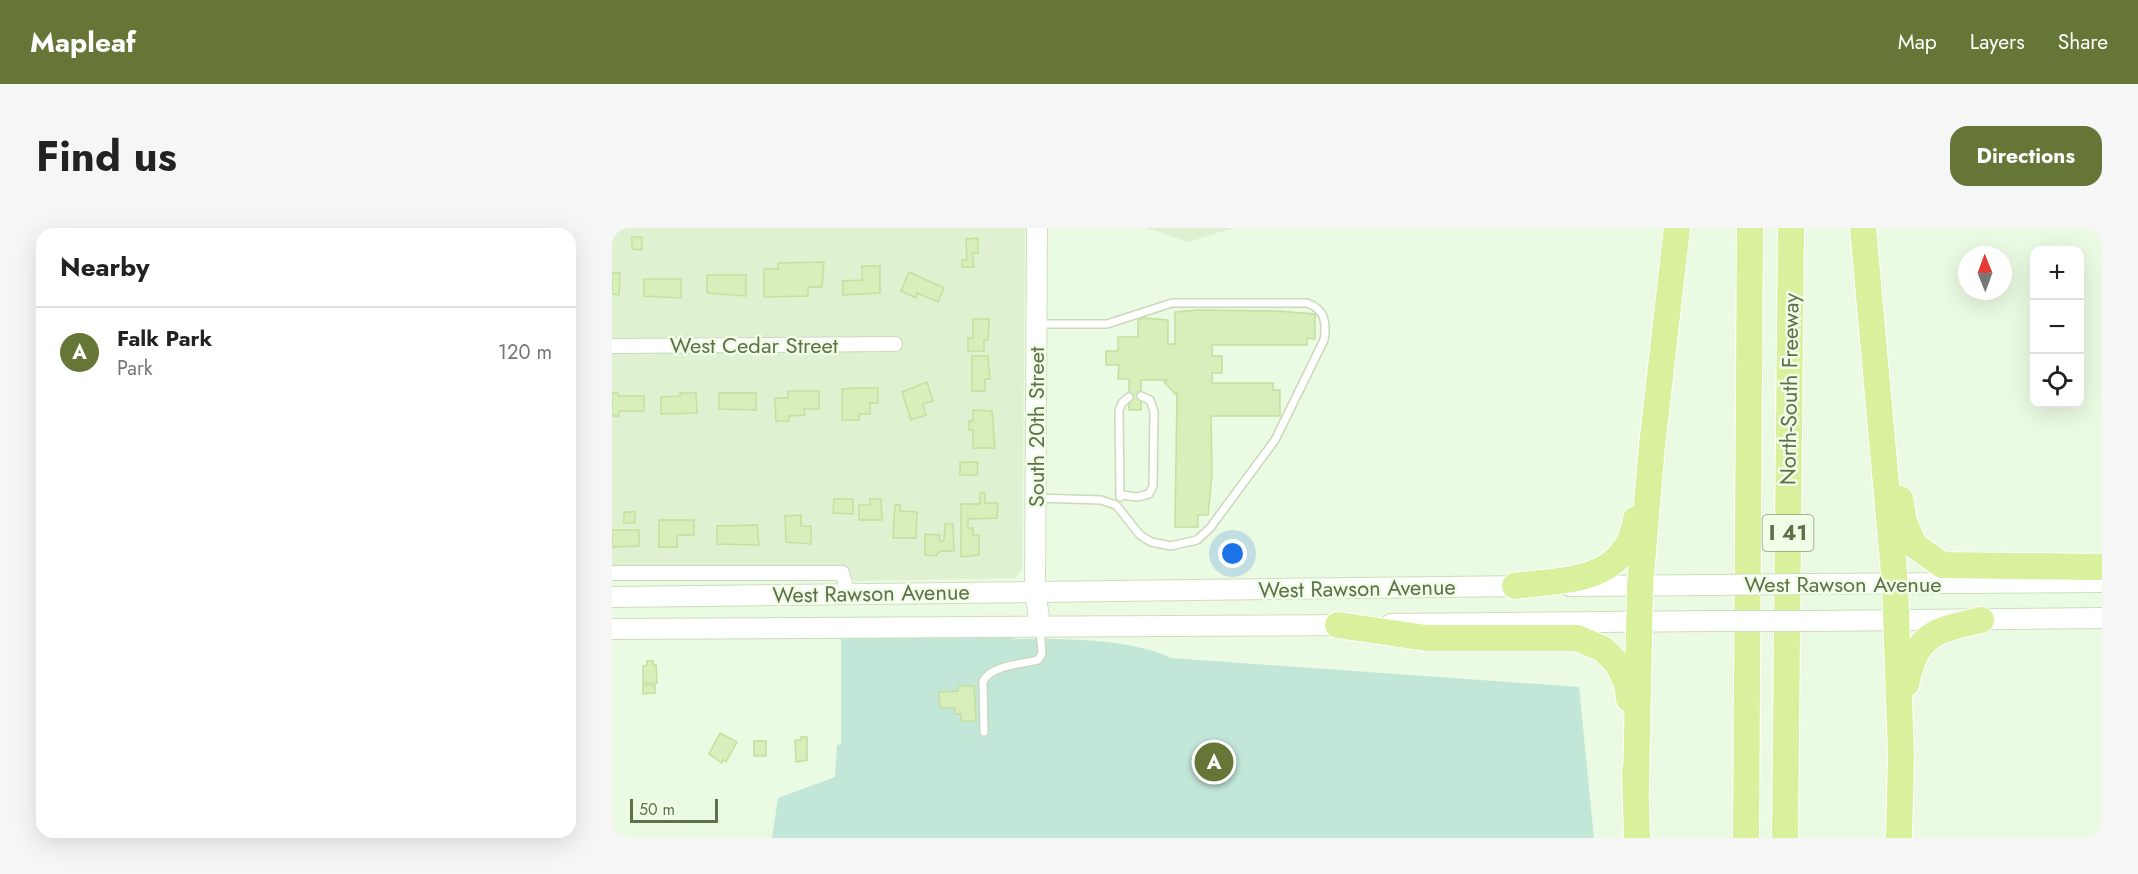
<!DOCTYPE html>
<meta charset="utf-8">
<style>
:root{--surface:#fff;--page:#f6f6f6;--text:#222;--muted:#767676;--line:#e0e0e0;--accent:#667636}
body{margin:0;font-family:Jost,sans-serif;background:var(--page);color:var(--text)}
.controls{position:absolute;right:18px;top:18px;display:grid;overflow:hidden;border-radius:12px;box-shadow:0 6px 24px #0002}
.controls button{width:54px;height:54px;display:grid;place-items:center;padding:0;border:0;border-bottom:2px solid var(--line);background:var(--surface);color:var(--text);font:30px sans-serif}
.compass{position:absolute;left:1346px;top:18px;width:54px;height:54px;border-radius:50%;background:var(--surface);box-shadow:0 6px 24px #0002;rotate:359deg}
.scale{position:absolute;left:18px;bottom:15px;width:88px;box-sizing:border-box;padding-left:6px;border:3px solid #61704a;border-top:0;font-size:16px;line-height:21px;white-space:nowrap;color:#61704a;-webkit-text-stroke:4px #f0fee7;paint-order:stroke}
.you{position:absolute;left:621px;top:326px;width:21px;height:21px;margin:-15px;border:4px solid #fff;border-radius:50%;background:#1a73e8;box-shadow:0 0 0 9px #1a73e833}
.badge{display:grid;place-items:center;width:39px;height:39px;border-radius:50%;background:var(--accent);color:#fff;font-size:20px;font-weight:700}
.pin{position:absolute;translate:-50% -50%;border:3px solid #fff;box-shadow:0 2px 6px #0006}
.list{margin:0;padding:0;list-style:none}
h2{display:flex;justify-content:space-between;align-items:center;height:78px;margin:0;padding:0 24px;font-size:26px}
h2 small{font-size:20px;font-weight:400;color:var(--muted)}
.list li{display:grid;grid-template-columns:39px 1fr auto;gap:18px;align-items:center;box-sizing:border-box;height:90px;padding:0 24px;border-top:2px solid var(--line)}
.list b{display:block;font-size:22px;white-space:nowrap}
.list p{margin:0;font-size:20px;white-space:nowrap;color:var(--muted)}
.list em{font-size:20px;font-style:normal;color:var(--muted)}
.icon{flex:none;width:33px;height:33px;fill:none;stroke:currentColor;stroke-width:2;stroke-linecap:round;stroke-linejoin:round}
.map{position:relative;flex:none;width:1490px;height:610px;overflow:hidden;border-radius:18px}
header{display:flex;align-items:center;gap:36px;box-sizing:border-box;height:84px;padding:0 30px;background:var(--accent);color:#fff}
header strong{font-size:28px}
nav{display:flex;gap:33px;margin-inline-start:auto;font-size:21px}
.intro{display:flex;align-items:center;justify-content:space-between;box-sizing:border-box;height:144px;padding:0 36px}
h1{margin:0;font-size:42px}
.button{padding:15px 27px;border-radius:18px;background:var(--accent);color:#fff;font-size:21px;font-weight:700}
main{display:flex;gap:36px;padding:0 36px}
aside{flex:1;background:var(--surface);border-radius:18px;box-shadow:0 6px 24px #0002}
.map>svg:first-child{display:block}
.residential{fill:#dff1d1}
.green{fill:#c2e7d9}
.building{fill:#d8eebb;stroke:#c4e09d;stroke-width:1.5}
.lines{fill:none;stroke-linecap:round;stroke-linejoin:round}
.lane-casing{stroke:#c9d9b9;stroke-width:10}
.street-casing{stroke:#c9d9b9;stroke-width:16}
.secondary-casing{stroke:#cddfba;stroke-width:22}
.highway-casing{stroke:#fff;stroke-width:28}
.lane{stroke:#fff;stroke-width:7}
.street{stroke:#fff;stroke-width:14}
.secondary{stroke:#fff;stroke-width:20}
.highway{stroke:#d9f19c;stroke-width:26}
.secondary-bridge-casing{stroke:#cddfba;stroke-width:22;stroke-linecap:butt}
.secondary-bridge{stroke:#fff;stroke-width:20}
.labels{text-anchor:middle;stroke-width:5;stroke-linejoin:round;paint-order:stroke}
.shield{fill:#f0fee7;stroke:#8c9b79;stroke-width:1.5}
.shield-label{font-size:21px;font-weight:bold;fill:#61704a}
.street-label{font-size:22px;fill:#61704a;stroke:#f0fee7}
</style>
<header>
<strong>Mapleaf</strong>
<nav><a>Map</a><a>Layers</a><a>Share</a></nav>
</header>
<div class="intro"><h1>Find us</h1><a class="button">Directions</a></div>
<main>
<aside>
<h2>Nearby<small></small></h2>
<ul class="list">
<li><span class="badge">A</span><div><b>Falk Park</b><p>Park</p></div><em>120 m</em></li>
</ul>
</aside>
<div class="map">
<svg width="1490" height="610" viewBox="0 0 1490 610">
<rect width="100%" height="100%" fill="#ebfae2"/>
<g class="residential">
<path d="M0,0H413L410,342L403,350L242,353L234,339H0Z"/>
<path d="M534,0H622L576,14Z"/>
</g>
<path class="green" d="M399,409L404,411C448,410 521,411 559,430L967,459L982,610H160L166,570L223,549L225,517L229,516V410Z"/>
<g class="building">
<path d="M20,9H30V22L20,21Z"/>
<path d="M366,10V25H360L362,39H350V32H355L354,11Z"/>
<path d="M212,34L210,59H196V68L152,69V41H166V35Z"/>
<path d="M250,38H268V65L231,67V53L250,52Z"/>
<path d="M297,44L332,60L326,74L305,65L304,70L289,63Z"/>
<path d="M0,45H8L7,67L0,66Z"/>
<path d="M95,47H134V68L95,65Z"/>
<path d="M32,51H69V70L32,68Z"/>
<path d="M586,82L665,83L703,86V111L695,110V117H600V128H610V145H600V155H661V162H668V188H599L600,245L596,287H586V299H563L565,164L563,166L552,154L555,152H529V182H517V151H506L507,137H494V123H506V109H526V92L533,90L556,92V116H563V84Z"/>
<path d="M361,91H377L376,112H372V123H356V110H361Z"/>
<path d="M360,128H376L378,151H373V163H360Z"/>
<path d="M315,154L321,173L311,176L314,187L299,192L290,164Z"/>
<path d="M241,160H266V175H258V186H247V192H230V161Z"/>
<path d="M176,163H207V181H192L193,187L177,188V193H164L163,170H176Z"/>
<path d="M0,165H6V168H32V183H7V188H0Z"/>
<path d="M68,165H84L85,185L49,186V169L68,168Z"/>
<path d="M107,165H144V182L107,181Z"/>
<path d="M361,182L380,183L383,220H361V202H357V193H361Z"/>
<path d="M348,234H366L365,247H348Z"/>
<path d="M368,265H373V275H386L385,290L356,291V300H361V307H367V327L349,329V276H368Z"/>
<path d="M222,271H241V286L221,285Z"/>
<path d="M258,271H269L270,292H247V277H258Z"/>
<path d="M283,276L288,277V283L305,284L304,310H281Z"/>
<rect x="12" y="284" width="11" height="11"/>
<path d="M189,287V298H199V316L174,314L173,288Z"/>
<path d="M47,292H82V307H65V319H47Z"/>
<path d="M333,296H341L342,323H328L324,328L313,327V306L328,307L327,313H332Z"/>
<path d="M145,297L147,317L105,316V298Z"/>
<path d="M0,302H27V318L0,319Z"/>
<path d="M35,433H41V437H44L45,455H31V438L35,437Z"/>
<path d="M31,457H43V465L31,466Z"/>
<path d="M346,458H362L364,493H349V486H343V480H328L327,464L346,463Z"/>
<path d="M108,505L125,514L114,534L111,532L110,535L97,526Z"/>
<path d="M189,509H195V532L184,534L183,512H189Z"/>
<rect x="142" y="513" width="12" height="15"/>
</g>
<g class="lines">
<g class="lane-casing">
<g id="lane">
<path d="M509,267L525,269L537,266L541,258L542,184L538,172L529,168"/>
<path d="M508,269L507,183L510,175L517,169"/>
<path d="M424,270L489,272L504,277L528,307L539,314L559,318L585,312L598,300L663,212L712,112C715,95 713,81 695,75H560L495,96H427"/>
<path d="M372,504L371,453C380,437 410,436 426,432L430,426L428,401"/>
</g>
</g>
<g class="street-casing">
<g id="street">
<path d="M0,118L283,116"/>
<path d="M0,345H230L236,365"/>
</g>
</g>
<g class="secondary-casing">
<g id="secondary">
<path d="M425,0L423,362L428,398"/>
<path d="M1202,356L1490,354"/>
<path d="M958,358L1100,357"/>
<path d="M0,369L917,358"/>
<path d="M1202,393L1490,390"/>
<path d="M779,396L1097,393"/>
<path d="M0,401L741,397"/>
</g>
</g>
<g class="highway-casing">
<g id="highway">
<path d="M1251,0L1283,356L1289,528L1287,610"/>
<path d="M1288,271L1292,294L1302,317L1330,337L1490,339"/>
<path d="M903,358C955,351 1014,355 1024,291"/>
<path d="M726,397L814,410H965L991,421L1006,436L1015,457L1017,471"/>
<path d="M1294,456C1304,406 1323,402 1369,392"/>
<path d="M1023,543L1025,610"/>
<path d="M1024,559L1028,358L1040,218L1065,0"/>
<path d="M1134,610L1138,0"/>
<path d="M1173,610L1179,0"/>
</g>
</g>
<use href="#lane" class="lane"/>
<use href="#street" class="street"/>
<use href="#secondary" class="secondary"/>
<use href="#highway" class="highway"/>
<g class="secondary-bridge-casing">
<g id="secondary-bridge">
<path d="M1100,357L1202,356"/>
<path d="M1097,393H1202"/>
</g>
</g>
<use href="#secondary-bridge" class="secondary-bridge"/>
</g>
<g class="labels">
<rect class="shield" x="1150.5" y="287" width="51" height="36" rx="4.5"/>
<g class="shield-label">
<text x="1176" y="312">I 41</text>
</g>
<g class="street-label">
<text x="142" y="125">West Cedar Street</text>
<text transform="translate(1177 161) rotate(-89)" y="8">North-South Freeway</text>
<text transform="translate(424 199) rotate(-90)" y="8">South 20th Street</text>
<text x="1231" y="364">West Rawson Avenue</text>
<text transform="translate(745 360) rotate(-1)" y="8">West Rawson Avenue</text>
<text transform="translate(259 365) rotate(-1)" y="8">West Rawson Avenue</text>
</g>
</g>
</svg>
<div class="controls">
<button>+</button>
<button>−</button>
<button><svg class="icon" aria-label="locate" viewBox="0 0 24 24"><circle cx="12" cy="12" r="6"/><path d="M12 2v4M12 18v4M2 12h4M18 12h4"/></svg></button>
</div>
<svg class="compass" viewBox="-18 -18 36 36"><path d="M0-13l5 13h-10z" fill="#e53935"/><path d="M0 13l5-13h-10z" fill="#767676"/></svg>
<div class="scale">50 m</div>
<div class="you"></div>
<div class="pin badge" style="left:602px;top:534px">A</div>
</div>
</main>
